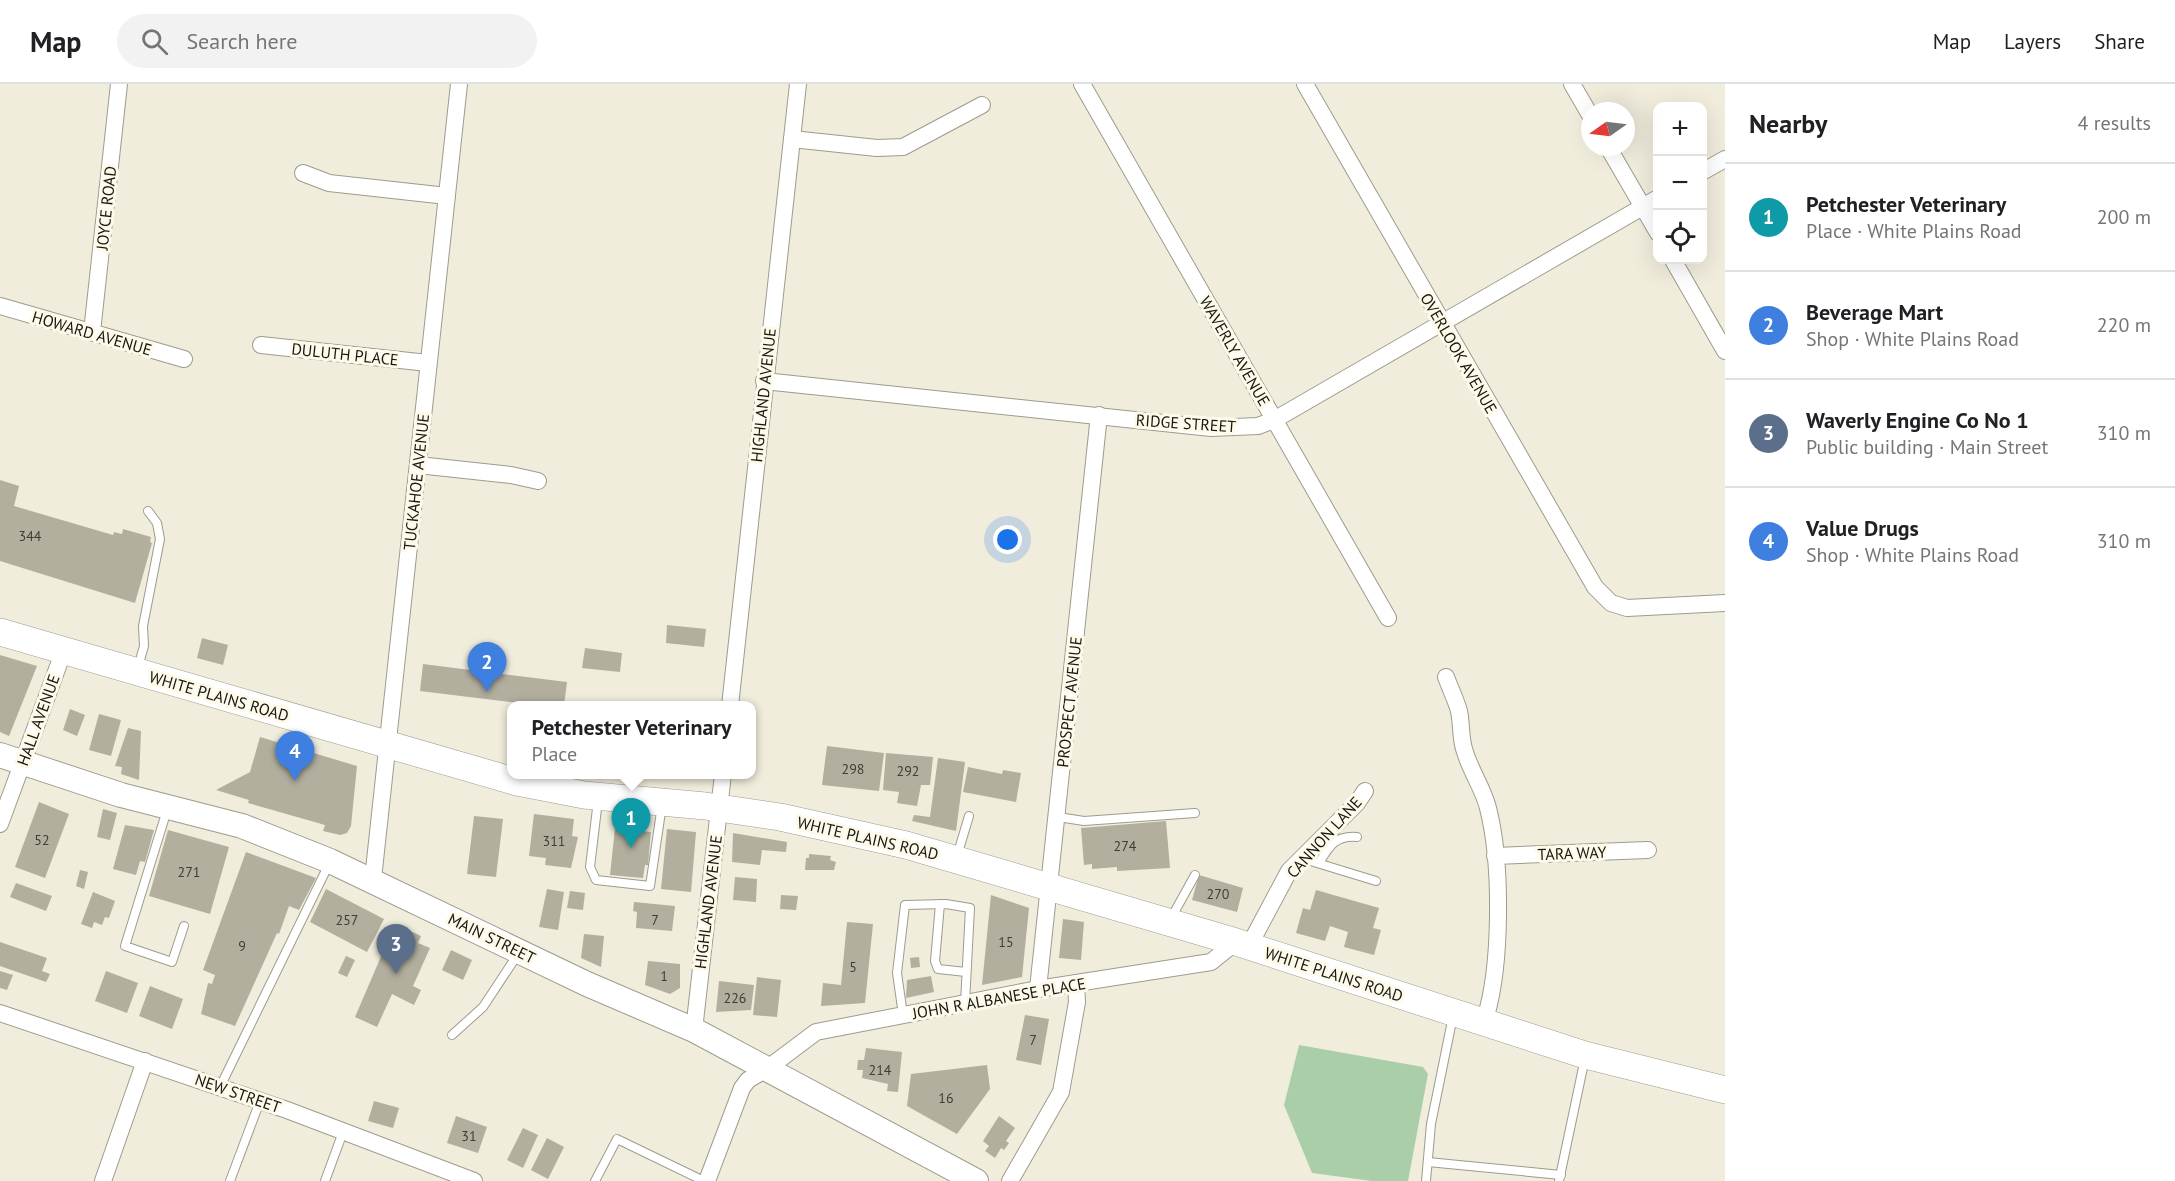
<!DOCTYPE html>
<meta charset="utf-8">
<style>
:root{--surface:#fff;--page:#f2f2f2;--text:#202124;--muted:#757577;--line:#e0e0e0;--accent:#111827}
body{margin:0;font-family:"PT Sans",sans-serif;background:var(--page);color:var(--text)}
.controls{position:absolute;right:18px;top:18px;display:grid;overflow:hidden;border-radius:12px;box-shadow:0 6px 24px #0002}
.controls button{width:54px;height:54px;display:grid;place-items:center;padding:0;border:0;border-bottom:2px solid var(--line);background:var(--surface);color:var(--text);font:30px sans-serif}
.compass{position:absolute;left:1581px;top:18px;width:54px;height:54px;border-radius:50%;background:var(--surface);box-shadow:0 6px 24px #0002;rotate:256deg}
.you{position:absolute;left:1008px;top:456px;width:21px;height:21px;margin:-15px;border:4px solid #fff;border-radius:50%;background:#1a73e8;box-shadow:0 0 0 9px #1a73e833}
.badge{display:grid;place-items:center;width:39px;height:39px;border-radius:50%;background:var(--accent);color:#fff;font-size:20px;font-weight:700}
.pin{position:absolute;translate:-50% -50px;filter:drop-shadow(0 2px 3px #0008)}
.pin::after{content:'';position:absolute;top:32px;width:21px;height:18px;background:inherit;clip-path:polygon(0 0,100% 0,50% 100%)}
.popup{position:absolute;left:507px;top:617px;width:249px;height:78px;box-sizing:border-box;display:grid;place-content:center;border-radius:12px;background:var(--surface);filter:drop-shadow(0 2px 4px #0005);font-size:20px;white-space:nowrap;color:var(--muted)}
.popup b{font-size:22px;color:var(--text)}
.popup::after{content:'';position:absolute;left:50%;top:100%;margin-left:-12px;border:12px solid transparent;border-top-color:var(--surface)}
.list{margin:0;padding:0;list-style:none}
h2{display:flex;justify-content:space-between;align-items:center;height:78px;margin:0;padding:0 24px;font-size:26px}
h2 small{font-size:20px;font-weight:400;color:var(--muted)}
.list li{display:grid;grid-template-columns:39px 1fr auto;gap:18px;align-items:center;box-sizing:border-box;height:108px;padding:0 24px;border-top:2px solid var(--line)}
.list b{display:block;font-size:22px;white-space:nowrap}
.list p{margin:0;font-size:20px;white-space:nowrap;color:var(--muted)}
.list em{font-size:20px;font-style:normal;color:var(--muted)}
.icon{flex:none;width:33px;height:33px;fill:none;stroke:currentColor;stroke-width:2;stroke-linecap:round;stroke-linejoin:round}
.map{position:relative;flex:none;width:1725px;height:1097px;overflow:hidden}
header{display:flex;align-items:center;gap:36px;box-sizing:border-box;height:84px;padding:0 30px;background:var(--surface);border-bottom:2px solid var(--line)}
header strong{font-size:28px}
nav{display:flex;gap:33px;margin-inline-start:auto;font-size:21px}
.search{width:420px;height:54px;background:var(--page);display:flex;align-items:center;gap:15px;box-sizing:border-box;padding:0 21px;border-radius:33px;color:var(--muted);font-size:22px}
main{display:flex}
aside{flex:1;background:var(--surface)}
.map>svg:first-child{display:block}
.green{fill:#a9cea8}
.building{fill:#b2af9f}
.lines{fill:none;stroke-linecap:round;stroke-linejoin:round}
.lane-casing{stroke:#9f9b8c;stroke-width:10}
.street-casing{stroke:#9f9b8c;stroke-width:18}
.secondary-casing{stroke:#9f9b8c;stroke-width:26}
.primary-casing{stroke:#9f9b8c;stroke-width:28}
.lane{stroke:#fff;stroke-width:8}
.street{stroke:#fff;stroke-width:16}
.secondary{stroke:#fff;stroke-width:24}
.primary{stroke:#fff;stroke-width:27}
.labels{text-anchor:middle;stroke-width:6;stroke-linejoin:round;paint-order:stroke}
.number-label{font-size:14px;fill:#3f3d35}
.street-label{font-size:16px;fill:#191712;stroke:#fefaea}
</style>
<header>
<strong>Map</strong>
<div class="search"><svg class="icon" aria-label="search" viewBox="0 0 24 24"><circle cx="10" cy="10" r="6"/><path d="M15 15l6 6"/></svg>Search here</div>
<nav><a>Map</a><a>Layers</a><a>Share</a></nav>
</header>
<main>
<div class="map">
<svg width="1725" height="1097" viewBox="0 0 1725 1097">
<rect width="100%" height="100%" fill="#f1eddd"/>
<path class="green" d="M1299,961L1423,983L1428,990L1408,1097H1372L1312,1089L1284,1021Z"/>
<g class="building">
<path d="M0,396L19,402L14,422L113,451L114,448L122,450L123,445L151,453L150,458L152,459L135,519L0,477Z"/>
<path d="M667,541L706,545L704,563L666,559Z"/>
<path d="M202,554L228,561L223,581L197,574Z"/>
<path d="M585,564L622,569L620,588L582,584Z"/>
<path d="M0,571L37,582L9,652L0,648Z"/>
<path d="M423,580L567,598L564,622H544L420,607Z"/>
<path d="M70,625L85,631L77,652L63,646Z"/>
<path d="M99,630L121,636L111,672L89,666Z"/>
<path d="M128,644L141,647L139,696L121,690L122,683L115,682Z"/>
<path d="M260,653L357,682L351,742L347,749L340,751L323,747L325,741L248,719L249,716L216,706L250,688Z"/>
<path d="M827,662L884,669L879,707L822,701Z"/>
<path d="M886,669L933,673L930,701H921L917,722L897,719L899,708L883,706Z"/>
<path d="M938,674L965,678L956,747L912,737L914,731L930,733Z"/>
<path d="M968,683L1002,690L1003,686L1021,689L1016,718L963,708Z"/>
<path d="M39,718L69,730L45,794L15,783Z"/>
<path d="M103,725L117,729L110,756L97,753Z"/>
<path d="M534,730L574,735L572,752L578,753L571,784L545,781L546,774L529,772Z"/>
<path d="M474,732L503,735L496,793L467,790Z"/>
<path d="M1166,737L1170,784L1117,787V783L1092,785V780L1084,781L1081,744Z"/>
<path d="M125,741L154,746L145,778L140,777L136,791L113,785Z"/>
<path d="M615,744L651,748L648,781H645L643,794L610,791Z"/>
<path d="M667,745L696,748L691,808L661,805Z"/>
<path d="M168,746L229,763L210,830L149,812Z"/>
<path d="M733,749L787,758L786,768L762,766L760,781L732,778Z"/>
<path d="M246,768L316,794L299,826L289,822L279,850L277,849L235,942L201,930L208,899L212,900L215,891L203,886Z"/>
<path d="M809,770L831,772L830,776L836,778L834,786H805L806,774H809Z"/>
<path d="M80,786L88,788L84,805L76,802Z"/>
<path d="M1199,791L1243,804L1237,828L1192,816Z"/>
<path d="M735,793L757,795L756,818L733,816Z"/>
<path d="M16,799L52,812L46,827L10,813Z"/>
<path d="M326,805L384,835L367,868L310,838Z"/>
<path d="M547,805L564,808L558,846L539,843Z"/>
<path d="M1316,806L1379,824L1373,844L1381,846L1374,871L1344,863L1348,848L1330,842L1325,857L1296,849L1303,824L1310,826Z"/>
<path d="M570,807L585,809L583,826L567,824Z"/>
<path d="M93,808L115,817L109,834L105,833L102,841L94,838L92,844L81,840Z"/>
<path d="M781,811L798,812L796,826L780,825Z"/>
<path d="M991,811L1029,824L1022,893L982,901Z"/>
<path d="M634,818L675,822L672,847L636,844L637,828L633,827Z"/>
<path d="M1063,835L1084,838L1081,876L1059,874Z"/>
<path d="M847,838L873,840L865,919L821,922L823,899L841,901Z"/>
<path d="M395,840L421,852L418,859L430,864L413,902L421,906L414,921L392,910L377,943L355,933Z"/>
<path d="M584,850L604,852L601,883L581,874Z"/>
<path d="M0,858L47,874L42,887L50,890L46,898L0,882Z"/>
<path d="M451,866L472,876L463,896L442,886Z"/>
<path d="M346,872L355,876L347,893L338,889Z"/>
<path d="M919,873L920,883L911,884L910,874Z"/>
<path d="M648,877L680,880V904L670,910L645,901Z"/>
<path d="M0,887L13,891L7,906L0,904Z"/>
<path d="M106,887L138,899L127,929L95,917Z"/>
<path d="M931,892L934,908L906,914L907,896Z"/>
<path d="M757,893L781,896L777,933L753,931Z"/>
<path d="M719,897L754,901L751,926L716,928Z"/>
<path d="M150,902L183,915L172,945L139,932Z"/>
<path d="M1025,931L1049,935L1041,981L1016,976Z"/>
<path d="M866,964L902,968L898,1008L887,1007L888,1000L862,994L863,986H857L858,976H864Z"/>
<path d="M987,981L990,1005L957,1050L907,1022L911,990Z"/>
<path d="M374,1017L399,1024L393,1044L368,1037Z"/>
<path d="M456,1032L487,1043L478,1069L447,1059Z"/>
<path d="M999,1032L1015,1044L1006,1057L1009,1059L1004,1066L1001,1064L995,1074L985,1067L989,1062L983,1057Z"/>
<path d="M523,1044L538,1051L523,1084L507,1076Z"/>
<path d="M547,1054L564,1063L548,1095L531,1086Z"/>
</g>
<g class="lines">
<g class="lane-casing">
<g id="lane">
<path d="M138,583L144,562L143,542L160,455L157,439L148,427"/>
<path d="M598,716L590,783L596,796L650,802L662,721"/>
<path d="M167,726L125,862L172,878L184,842"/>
<path d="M1058,733L1084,737L1195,729"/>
<path d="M957,772L969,732"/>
<path d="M1304,775L1376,797"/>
<path d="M1319,779C1329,763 1335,751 1357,753"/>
<path d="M940,820L935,877L938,885L966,888"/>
<path d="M1170,836L1195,791"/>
<path d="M903,931L897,889L905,821L946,820L970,824L965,919"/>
<path d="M452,951L483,923L518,870"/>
<path d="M220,1003L329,780"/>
<path d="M1428,1078L1561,1091"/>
<path d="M230,1097L260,1017"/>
<path d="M325,1097L343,1048"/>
<path d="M595,1097L617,1055L704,1097"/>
<path d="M1426,1097L1431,1040L1453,932"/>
<path d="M1559,1097L1585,974"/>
</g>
</g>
<g class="street-casing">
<g id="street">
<path d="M1082,0L1388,534"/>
<path d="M1305,0L1595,503L1611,519L1627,524L1725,519"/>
<path d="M1572,0L1590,31"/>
<path d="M792,55L877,64L903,63L982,21"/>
<path d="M1608,63L1658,149"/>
<path d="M1702,88L1725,75"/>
<path d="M303,89L329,99L447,112"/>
<path d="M1673,176L1725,267"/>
<path d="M0,222L184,275"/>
<path d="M92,248L119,0"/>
<path d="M261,261L428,279"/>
<path d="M764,297L1211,344L1258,342L1274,336L1658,114"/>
<path d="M418,381L511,391L538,397"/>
<path d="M1446,593C1450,604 1456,616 1459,627C1462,641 1460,655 1465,668C1471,688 1483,704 1488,724C1502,779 1502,885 1484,938"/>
<path d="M730,622L798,0"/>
<path d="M0,740L64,566"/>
<path d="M1495,772L1648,766"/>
<path d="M373,795L459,0"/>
<path d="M1249,862L1289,787L1357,719L1365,707"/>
<path d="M1038,905L1099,331"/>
<path d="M0,929L287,1026L474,1097"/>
<path d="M694,946L723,690"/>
<path d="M103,1097L145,977"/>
<path d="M707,1097L742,1004L748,996L768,984L816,948L1038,905L1211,878L1236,858"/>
<path d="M1010,1097L1061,1008L1077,918L1076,899"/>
</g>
</g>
<g class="secondary-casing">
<path id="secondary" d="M0,671L121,711L242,742L330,777L587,900L694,946L976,1097"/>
</g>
<g class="primary-casing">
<path id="primary" d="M0,548L517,698L584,711L705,722L780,733L906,761L1236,858L1585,971L1725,1006"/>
</g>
<use href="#lane" class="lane"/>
<use href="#street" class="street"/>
<use href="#secondary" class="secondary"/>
<use href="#primary" class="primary"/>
</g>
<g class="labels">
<g class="number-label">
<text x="30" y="457">344</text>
<text x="853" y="690">298</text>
<text x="908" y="692">292</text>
<text x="42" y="761">52</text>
<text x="554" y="762">311</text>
<text x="1125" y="767">274</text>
<text x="189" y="793">271</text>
<text x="1218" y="815">270</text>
<text x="347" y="841">257</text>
<text x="655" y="841">7</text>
<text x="1006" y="863">15</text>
<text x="242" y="867">9</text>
<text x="853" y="888">5</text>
<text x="664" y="897">1</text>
<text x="735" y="919">226</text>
<text x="1033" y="961">7</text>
<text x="880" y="991">214</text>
<text x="946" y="1019">16</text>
<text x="469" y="1057">31</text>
</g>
<g class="street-label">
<text transform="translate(106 124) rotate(-84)" y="6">JOYCE ROAD</text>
<text transform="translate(92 249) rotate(16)" y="6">HOWARD AVENUE</text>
<text transform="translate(1235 267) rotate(60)" y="6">WAVERLY AVENUE</text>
<text transform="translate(1459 269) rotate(60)" y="6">OVERLOOK AVENUE</text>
<text transform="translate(345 270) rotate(6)" y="6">DULUTH PLACE</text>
<text transform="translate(763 311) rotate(-84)" y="6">HIGHLAND AVENUE</text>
<text transform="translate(1186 339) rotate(4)" y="6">RIDGE STREET</text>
<text transform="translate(416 398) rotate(-84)" y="6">TUCKAHOE AVENUE</text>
<text transform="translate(219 612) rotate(16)" y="6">WHITE PLAINS ROAD</text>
<text transform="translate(1069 618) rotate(-84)" y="6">PROSPECT AVENUE</text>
<text transform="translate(38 636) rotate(-70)" y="6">HALL AVENUE</text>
<text transform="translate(1324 753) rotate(-48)" y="6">CANNON LANE</text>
<text transform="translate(868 754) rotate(13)" y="6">WHITE PLAINS ROAD</text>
<text transform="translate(1572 769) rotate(-2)" y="6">TARA WAY</text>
<text transform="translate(708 818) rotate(-83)" y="6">HIGHLAND AVENUE</text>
<text transform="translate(492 854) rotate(26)" y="6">MAIN STREET</text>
<text transform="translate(1334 890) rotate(18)" y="6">WHITE PLAINS ROAD</text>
<text transform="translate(999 914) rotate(-10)" y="6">JOHN R ALBANESE PLACE</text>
<text transform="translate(238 1009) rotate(19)" y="6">NEW STREET</text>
</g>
</g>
</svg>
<div class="controls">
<button>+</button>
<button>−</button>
<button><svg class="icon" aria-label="locate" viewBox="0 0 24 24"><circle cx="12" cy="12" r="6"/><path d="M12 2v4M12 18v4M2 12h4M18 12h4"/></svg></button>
</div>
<svg class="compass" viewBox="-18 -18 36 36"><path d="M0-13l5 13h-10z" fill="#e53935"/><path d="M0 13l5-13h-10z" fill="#757577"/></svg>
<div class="you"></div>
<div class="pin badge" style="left:631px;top:764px;background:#0f9aa8">1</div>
<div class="popup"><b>Petchester Veterinary</b>Place</div>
<div class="pin badge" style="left:487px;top:608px;background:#3f7fe0">2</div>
<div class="pin badge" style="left:396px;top:890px;background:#5c6f8a">3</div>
<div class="pin badge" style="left:295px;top:697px;background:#3f7fe0">4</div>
</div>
<aside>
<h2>Nearby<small>4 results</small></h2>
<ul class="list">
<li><span class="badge" style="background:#0f9aa8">1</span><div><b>Petchester Veterinary</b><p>Place · White Plains Road</p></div><em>200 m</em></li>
<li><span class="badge" style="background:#3f7fe0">2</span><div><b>Beverage Mart</b><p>Shop · White Plains Road</p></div><em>220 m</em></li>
<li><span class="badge" style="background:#5c6f8a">3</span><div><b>Waverly Engine Co No 1</b><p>Public building · Main Street</p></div><em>310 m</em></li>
<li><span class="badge" style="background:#3f7fe0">4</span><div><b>Value Drugs</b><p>Shop · White Plains Road</p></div><em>310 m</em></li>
</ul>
</aside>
</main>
